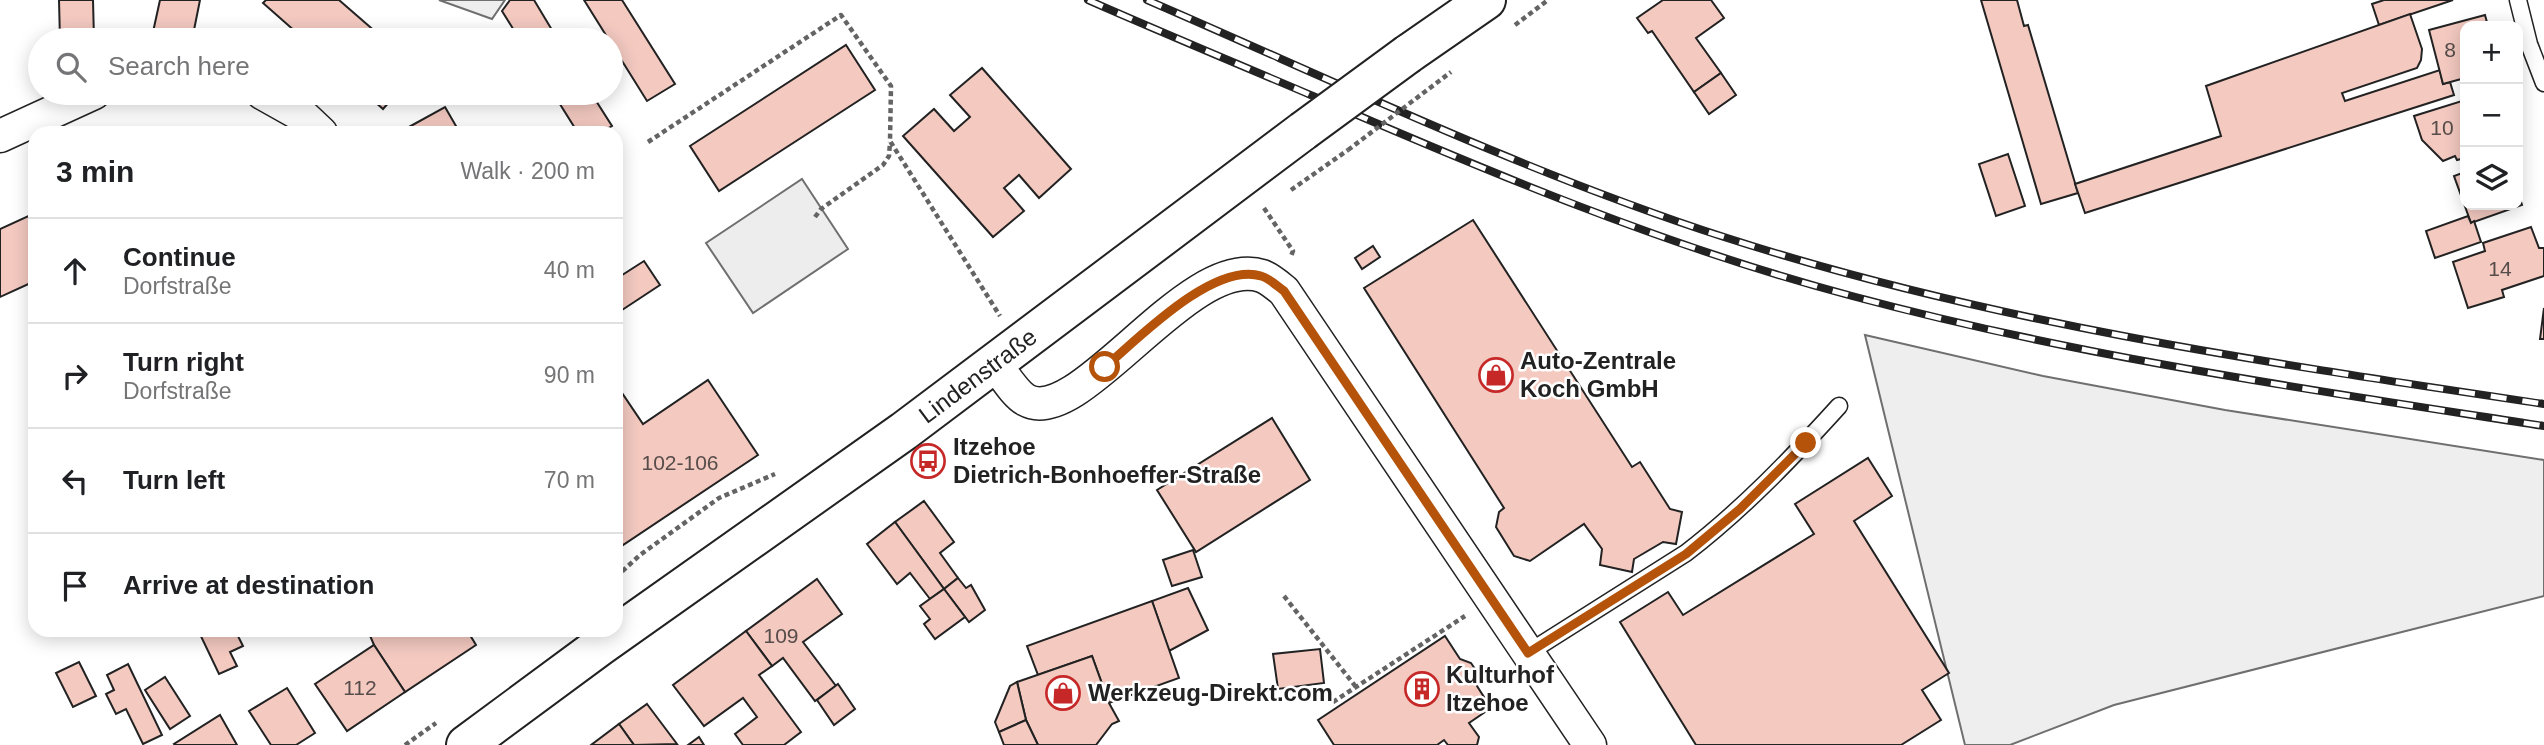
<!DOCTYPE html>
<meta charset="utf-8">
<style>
:root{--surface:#fff;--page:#f2f2f2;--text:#202124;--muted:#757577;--line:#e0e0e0}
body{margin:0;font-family:Arial,sans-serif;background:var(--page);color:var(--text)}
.controls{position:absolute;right:21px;top:21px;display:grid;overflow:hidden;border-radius:14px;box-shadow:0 4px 18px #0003}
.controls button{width:63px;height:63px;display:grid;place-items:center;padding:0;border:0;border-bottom:2px solid var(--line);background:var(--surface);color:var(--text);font:35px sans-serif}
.stop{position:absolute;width:21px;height:21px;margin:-16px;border:5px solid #b45309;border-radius:50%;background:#fff}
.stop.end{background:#b45309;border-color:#fff;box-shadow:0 2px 7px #0008}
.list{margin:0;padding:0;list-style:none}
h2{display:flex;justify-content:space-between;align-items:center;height:91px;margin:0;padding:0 28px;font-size:30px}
h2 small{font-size:23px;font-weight:400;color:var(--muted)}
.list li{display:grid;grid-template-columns:46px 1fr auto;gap:21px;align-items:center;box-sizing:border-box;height:105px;padding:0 28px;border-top:2px solid var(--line)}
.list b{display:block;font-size:26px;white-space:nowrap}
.list p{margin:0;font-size:23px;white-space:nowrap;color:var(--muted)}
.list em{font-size:23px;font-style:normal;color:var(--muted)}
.icon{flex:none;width:38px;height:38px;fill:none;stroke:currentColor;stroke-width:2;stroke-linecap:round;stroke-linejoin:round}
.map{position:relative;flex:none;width:2544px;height:745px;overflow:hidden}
.search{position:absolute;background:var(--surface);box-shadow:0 4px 18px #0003;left:28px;top:28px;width:595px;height:77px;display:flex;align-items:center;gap:18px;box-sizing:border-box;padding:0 24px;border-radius:38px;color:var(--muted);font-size:26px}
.panel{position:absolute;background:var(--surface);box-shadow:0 4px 18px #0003;left:28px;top:126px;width:595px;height:511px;border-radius:21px}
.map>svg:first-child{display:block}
.green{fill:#eee;stroke:#6f6f6f;stroke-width:2}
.parking{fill:#ededed;stroke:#6f6f6f;stroke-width:2}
.building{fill:#f3c9c0;stroke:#222;stroke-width:2}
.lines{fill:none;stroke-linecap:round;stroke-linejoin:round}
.lane-casing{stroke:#222;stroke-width:19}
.street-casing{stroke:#222;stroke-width:35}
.primary-casing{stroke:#222;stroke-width:42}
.path{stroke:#646464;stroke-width:4.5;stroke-dasharray:5 3.5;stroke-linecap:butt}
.lane{stroke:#fff;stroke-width:16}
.street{stroke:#fff;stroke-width:32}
.primary{stroke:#fff;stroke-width:38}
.rail-casing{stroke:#222;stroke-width:8}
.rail{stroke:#fff;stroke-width:5;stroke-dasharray:16;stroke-linecap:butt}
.primary-bridge-casing{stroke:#222;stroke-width:42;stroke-linecap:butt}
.path-bridge{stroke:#646464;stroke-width:4.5;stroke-dasharray:5 3.5;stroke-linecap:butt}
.primary-bridge{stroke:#fff;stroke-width:38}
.route{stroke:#b45309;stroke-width:9}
.labels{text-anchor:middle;stroke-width:5;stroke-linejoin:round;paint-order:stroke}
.number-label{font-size:21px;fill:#564c4a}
.poi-label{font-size:24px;font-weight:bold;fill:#222;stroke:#fff;text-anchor:start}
.street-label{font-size:24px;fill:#222;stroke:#fff}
</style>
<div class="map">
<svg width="2544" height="745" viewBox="0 0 2544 745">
<rect width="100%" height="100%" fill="#fff"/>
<g class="green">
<path d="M439,0H505L492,19Z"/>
<path d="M1865,335L2043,376L2225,410L2544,460V596L2114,705L2010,745H1965Z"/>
</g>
<path class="parking" d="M802,179L848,249L753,313L706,243Z"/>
<g class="building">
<path d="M59,0H93L94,40H60Z"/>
<path d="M160,0H200L192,40L153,32Z"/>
<path d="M266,0H339L385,40H305L263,3Z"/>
<path d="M510,0H534L558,40H520L502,11Z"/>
<path d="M584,0H622L675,84L647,101Z"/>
<path d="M1663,0H1711L1724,18L1696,38L1721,73L1694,92L1652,31L1648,33L1637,18Z"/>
<path d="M1981,0H2017L2024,26L2028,25L2078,193L2041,204Z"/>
<path d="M2384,0H2453L2379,25L2372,4Z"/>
<path d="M2410,14L2422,49L2421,60L2417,68L2342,93L2345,101L2440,70L2443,84L2450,82L2454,95L2085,213L2075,184L2221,136L2206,86Z"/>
<path d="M2485,15L2488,26H2465V78L2443,84L2429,30Z"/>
<path d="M846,45L875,90L719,191L690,146Z"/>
<path d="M982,68L1071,169L1039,198L1019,175L1004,188L1024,211L993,237L903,136L934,109L954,131L970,117L950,95Z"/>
<path d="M1721,73L1736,95L1709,114L1694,92Z"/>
<path d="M365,93H397L383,109Z"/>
<path d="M553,93H591L612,126L600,133H578Z"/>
<path d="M2465,100V158L2457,160L2455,156L2443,161L2422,140L2414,116Z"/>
<path d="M445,107L460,133H398Z"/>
<path d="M2008,154L2025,206L1996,216L1979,164Z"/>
<path d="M2465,172V205H2518V193L2522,205L2471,223L2454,176Z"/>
<path d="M35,213V281L0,297V229Z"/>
<path d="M2468,216L2471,223L2474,221L2481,242L2435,258L2426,231Z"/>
<path d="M1473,220L1632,467L1640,462L1670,509L1682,512L1676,544L1663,542L1634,559L1632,572L1600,565L1602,549L1584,524L1530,561L1514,556L1496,527L1499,512L1504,508L1364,288Z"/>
<path d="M2531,227L2539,248H2544V276L2502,290L2504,297L2468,308L2453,262L2485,251L2483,243Z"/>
<path d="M1373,246L1380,257L1362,269L1355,258Z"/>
<path d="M644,261L660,285L616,314V279Z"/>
<path d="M2544,308V339H2540Z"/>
<path d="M708,380L758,455L623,545L616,534V393L620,390L643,424Z"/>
<path d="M1272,418L1310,480L1196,552L1157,490Z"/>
<path d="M1868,458L1892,496L1854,521L1949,673L1922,690L1941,720L1901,745H1696L1620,622L1668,592L1683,615L1814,534L1795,504Z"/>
<path d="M924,501L954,542L940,553L958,578L944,589L895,522Z"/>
<path d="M895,522L944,589L930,599L910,573L897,584L867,544Z"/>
<path d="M1193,550L1202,577L1172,586L1163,560Z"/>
<path d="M958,578L966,588L971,585L985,610L969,622L944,589Z"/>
<path d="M817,579L842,614L803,642L836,686L815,701L783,658L772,666L746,631Z"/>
<path d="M1188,588L1208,630L1169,651L1152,601Z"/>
<path d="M944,589L965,617L935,639L924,624L930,619L920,606Z"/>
<path d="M1152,601L1179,678L1109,703L1092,656L1038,675L1027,646Z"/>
<path d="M198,630H235L243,646L230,652L237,666L219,674Z"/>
<path d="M479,630L470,635L476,645L405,692L374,645L368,631Z"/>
<path d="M746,631L772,666L759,675L801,732L784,745H743L735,734L757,717L743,698L704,726L673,685Z"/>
<path d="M1445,636L1460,659L1471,663L1479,675L1477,686L1491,708L1469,723L1479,737L1477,745H1448L1444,740L1437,745H1334L1318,720Z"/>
<path d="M374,645L405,692L347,731L315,684Z"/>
<path d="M1320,649L1324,683L1278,689L1273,654Z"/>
<path d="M1092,656L1109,703L1119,721L1112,724L1096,745H1038L1026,720L1017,682Z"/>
<path d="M79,662L96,696L73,707L56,673Z"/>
<path d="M128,664L162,735L143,744L126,709L116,714L106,694L114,690L107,675Z"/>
<path d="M165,677L190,716L170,729L145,690Z"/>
<path d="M1017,682L1026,720L999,732L995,722L1010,686Z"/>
<path d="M838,684L855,709L834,725L817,700Z"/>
<path d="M287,688L315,733L296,745H271L249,711Z"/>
<path d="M647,704L677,744L634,745L619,724Z"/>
<path d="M220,715L237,745H175L174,744Z"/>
<path d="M1026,720L1038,745H1004L999,732Z"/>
<path d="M619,724L634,745H591Z"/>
<path d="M699,737L704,745H688Z"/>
</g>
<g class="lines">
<g class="lane-casing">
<g id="lane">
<path d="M2518,0L2529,44L2544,83"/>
<path d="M1528,653L1686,553C1742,510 1791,459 1839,406"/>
</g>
</g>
<g class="street-casing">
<g id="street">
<path d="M262,93L303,116L321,133"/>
<path d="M0,136L94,93"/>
<path d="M995,364C1004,375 1015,394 1026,400C1080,430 1188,252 1262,276C1270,279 1278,286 1284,291L1590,745"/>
</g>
</g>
<g class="primary-casing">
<g id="primary">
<path d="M1408,54L1486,0"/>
<path d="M466,745L600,646L904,431L1303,131"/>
</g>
</g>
<g class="path">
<path d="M1515,25L1548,0"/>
<path d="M648,142L841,15L891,86L890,141L1000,316"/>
<path d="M1291,190L1348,150"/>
<path d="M1264,208L1293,251L1291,256"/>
<path d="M815,217L821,209L883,165L889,156L890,142"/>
<path d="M616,577L640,555L719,498L775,474"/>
<path d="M1284,596L1356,687"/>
<path d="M1333,702L1465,616"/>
<path d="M405,745L436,723"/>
</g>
<use href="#lane" class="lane"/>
<use href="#street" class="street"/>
<use href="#primary" class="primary"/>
<g class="rail-casing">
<g id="rail">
<path d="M1088,0C1163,33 1238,64 1313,96C1489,172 1667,247 1852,296C2079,357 2312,390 2544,426"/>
<path d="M1147,0C1337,82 1526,173 1724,237C1991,323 2268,363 2544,404"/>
</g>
</g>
<use href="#rail" class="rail"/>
<g class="primary-bridge-casing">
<path id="primary-bridge" d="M1303,131L1408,54"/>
</g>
<path class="path-bridge" d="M1348,150L1451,72"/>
<use href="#primary-bridge" class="primary-bridge"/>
</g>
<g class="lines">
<path class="route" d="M1105,367C1139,338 1213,262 1261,276C1269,278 1277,286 1284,291L1528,653L1686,554L1740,509L1806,443"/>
</g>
<defs>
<g id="shop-ring" transform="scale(1.75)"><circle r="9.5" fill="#fff" stroke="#c62828" stroke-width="1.5"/><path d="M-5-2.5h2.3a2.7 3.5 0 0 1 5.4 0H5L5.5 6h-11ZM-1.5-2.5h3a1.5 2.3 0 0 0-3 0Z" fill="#c62828"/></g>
<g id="bus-ring" transform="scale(1.75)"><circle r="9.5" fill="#fff" stroke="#c62828" stroke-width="1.5"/><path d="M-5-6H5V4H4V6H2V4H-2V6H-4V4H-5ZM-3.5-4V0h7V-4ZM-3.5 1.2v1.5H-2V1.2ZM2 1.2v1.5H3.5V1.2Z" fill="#c62828"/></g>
<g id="building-ring" transform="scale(1.75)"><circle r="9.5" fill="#fff" stroke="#c62828" stroke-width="1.5"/><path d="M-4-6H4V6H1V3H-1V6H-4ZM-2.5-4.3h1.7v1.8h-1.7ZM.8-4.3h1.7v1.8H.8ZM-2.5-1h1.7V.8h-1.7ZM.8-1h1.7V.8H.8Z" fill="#c62828"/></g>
</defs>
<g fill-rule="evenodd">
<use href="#shop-ring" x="1496" y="375"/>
<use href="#bus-ring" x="928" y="461"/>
<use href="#building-ring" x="1422" y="689"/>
<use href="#shop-ring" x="1063" y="693"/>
</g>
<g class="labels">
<g class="number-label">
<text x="2450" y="57">8</text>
<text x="2442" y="135">10</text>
<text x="2500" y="276">14</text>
<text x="680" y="470">102-106</text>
<text x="781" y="643">109</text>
<text x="360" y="695">112</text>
</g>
<g class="poi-label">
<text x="1520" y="369">Auto-Zentrale<tspan x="1520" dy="28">Koch GmbH</tspan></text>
<text x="953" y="455">Itzehoe<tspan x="953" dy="28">Dietrich-Bonhoeffer-Straße</tspan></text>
<text x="1446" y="683">Kulturhof<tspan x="1446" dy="28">Itzehoe</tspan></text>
<text x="1088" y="701">Werkzeug-Direkt.com</text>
</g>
<g class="street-label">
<text transform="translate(978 376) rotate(-37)" y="8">Lindenstraße</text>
</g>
</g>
</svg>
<div class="controls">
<button>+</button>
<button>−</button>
<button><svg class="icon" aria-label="layers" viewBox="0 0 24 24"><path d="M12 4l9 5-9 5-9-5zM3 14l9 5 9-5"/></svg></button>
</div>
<div class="stop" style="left:1105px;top:367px"></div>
<div class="stop end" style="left:1806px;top:443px"></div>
<div class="search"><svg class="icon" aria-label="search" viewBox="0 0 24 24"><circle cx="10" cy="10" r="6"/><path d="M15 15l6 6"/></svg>Search here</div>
<section class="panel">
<h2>3 min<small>Walk · 200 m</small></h2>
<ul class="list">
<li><svg class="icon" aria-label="ahead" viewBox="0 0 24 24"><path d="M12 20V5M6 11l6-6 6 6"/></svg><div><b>Continue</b><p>Dorfstraße</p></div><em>40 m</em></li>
<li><svg class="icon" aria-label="right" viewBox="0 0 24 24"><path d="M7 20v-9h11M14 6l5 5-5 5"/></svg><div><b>Turn right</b><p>Dorfstraße</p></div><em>90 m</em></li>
<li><svg class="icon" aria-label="left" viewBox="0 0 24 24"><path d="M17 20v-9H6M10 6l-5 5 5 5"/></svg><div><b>Turn left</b></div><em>70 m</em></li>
<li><svg class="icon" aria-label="arrive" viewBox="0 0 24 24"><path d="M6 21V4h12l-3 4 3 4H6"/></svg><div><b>Arrive at destination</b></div></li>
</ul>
</section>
</div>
